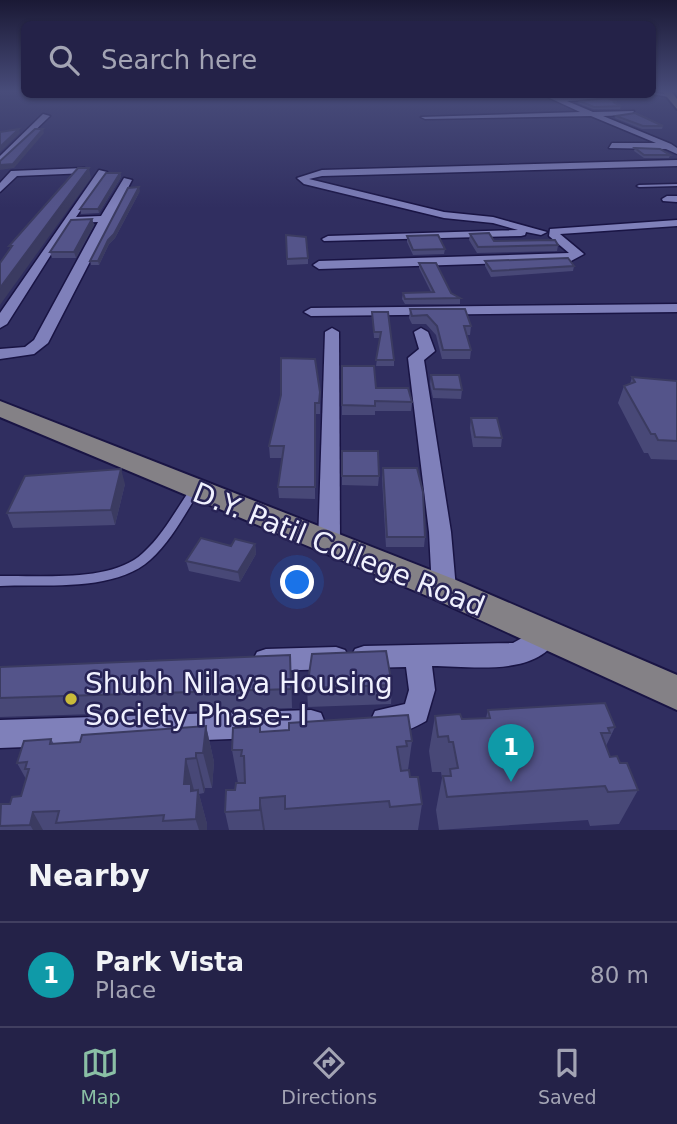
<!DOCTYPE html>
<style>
:root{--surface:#242248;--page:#2c2a4f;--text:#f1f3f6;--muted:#a3a4b4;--line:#413f60;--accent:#8abfa5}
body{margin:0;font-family:"DejaVu Sans",sans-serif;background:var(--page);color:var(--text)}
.you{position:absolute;left:298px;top:583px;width:24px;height:24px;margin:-18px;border:5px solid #fff;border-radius:50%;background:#1a73e8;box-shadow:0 0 0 10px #1a73e833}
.badge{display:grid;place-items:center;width:46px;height:46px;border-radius:50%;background:var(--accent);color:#fff;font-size:23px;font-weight:700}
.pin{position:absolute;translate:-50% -58px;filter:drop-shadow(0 2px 4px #0008)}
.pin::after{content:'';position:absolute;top:37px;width:24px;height:21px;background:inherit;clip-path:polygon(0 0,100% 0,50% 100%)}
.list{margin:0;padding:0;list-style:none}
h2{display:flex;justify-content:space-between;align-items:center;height:91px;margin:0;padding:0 28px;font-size:30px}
h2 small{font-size:23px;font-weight:400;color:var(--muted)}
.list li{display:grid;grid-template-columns:46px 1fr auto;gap:21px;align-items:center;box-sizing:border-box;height:105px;padding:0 28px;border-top:2px solid var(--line)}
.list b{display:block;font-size:26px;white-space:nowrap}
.list p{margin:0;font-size:23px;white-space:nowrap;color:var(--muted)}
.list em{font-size:23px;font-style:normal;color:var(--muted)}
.icon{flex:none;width:38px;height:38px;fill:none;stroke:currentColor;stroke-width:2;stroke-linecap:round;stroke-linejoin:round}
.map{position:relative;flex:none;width:677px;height:830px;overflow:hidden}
.search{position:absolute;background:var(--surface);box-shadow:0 2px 5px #0004;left:21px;right:21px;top:21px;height:77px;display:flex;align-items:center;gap:18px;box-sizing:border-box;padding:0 24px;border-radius:10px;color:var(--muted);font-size:26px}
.sheet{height:196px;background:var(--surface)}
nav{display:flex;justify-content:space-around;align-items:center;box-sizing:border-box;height:98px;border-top:2px solid var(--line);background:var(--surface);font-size:19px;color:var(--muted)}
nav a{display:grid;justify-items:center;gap:4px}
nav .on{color:var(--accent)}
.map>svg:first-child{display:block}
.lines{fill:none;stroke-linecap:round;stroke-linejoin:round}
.lane-casing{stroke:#191444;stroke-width:3}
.street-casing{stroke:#191444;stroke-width:3}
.secondary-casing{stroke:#191444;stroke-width:4}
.lane{fill:#7f80ba;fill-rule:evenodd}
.street{fill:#7f80ba;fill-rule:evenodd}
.secondary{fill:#848186;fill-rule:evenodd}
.wall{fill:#484877}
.shaded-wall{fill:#3b3b61}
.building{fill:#54548a;stroke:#3b3b61;stroke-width:2}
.poi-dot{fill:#c9ba3a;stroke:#272355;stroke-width:2.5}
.labels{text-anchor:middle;stroke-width:5;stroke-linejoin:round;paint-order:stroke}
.near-street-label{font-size:28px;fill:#f0f1fe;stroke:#272355}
.near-poi-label{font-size:28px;fill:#f0f1fe;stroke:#272355;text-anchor:start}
</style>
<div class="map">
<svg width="677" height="830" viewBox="0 0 677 830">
<rect width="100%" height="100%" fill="#302e60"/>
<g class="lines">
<g class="lane-casing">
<g id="lane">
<path d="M652,92L669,95L671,96L669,97L652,94Z"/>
<path d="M677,184V186L639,187L637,186L639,185Z"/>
<path d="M195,487L199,488L200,490C185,514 171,541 150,560C115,592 45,584 0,586V576C41,575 111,583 143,553C163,535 176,510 191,488Z"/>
</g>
</g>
<g class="street-casing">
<g id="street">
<path d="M541,94L559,98L606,96L604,99L567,101L593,112L634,111L631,115L603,116L671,144L677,148V154L666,149L609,148L612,143H656L591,116L425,119L421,117L580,112Z"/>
<path d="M43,114L50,116L0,164V156Z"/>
<path d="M677,160V166L322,176L309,179L444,212L493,217L547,232L541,235L526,232L525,235L521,236L324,241L322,239L328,236L518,230L493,223L444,218L304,184L297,178L322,170Z"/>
<path d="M84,168L87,169V173L17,176L0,192V183L11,171Z"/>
<path d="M99,170L107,172L76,217L101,216L124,178L132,180L48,343L34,354L0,359V349L25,347L34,340L98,222L71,223L7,324L0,328V313Z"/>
<path d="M667,196H677V202L663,201L662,199Z"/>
<path d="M677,220V226L560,234L584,254L571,261L319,269L313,265L319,261L569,253L549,236L550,229Z"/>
<path d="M677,304V312L311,316L304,312L311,308Z"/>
<path d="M332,328L339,332L340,543L337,549L329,551L321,549L318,543L325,332Z"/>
<path d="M421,328L428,332L435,351L424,360L451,532L456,589L452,596L444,598L436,596L432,589L429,532L408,358L419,349L414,332Z"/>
<path d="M547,624L556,627L559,635C539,678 470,666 432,666L435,690L426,721C408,731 395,737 375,729L371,720L375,711L405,704L409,690L406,667L364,668L355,665L351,657L355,649L364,646L513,643Z"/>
<path d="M336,647L345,650L349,658L345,666L336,669L266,671L257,668L253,660L257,652L266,649Z"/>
<path d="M311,710L321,713L325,723L321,733L311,736L0,748V720Z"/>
</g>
</g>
<g class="secondary-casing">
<g id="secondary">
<path d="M662,91H671L677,99V109Z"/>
<path d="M0,401L456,580L677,675V710L432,598L0,417Z"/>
</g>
</g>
<use href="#lane" class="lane"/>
<use href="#street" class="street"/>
<use href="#secondary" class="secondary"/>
</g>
<g class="wall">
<path d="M579,101L617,102L616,104L621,106L620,109H593L578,103Z"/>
<path d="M616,116L663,126L662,129H642L615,118Z"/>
<path d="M635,148L670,155L669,158H644L634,151Z"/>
<path d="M120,173L121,177L99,213L81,214L80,209Z"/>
<path d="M140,191L115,238L109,244L99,265H91L90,261Z"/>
<path d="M92,219L94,225L76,258H52L50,252Z"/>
<path d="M470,234L494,241L558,245L557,251L477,253L469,240Z"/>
<path d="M286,235L308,258V264L287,265Z"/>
<path d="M407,236L445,249L444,254L413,255L407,242Z"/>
<path d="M485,261L574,266L573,271L491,277L485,266Z"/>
<path d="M419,263L451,293L460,298V304H405L402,299L403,293L431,292L419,268Z"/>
<path d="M410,309L471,326L470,335H467L471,350L470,359H442L436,335L426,324H412L409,318Z"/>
<path d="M372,312L394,360V366H376L380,338H374Z"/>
<path d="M342,366L376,388L412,402L411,411H375V415H342Z"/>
<path d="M431,375L462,390L461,399L433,398L430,384Z"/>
<path d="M632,377L677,381V460L651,459L648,453H644L618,403L624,386L630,384Z"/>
<path d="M320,392V414H315V499L279,498L278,487L282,458H270L269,446Z"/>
<path d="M471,418L502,438L501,447H473L470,428Z"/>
<path d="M342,451L379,476L378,486L342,485Z"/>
<path d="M383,468L425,537L424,547H386L382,478Z"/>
<path d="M125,484L115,525L13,528L7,513Z"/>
<path d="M255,544L256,554L240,582L189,571L186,561L231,546Z"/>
<path d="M0,667L291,674L292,708L0,717Z"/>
<path d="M392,685L391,704L308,707L307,688Z"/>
<path d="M488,710L615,727L606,746L610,757L620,763L638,790L619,824L590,826L588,820L439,830L436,810L442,778L441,772H432L429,751L435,716L462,719L486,718Z"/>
<path d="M206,726L214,762L212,788H205L204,793L199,794L207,824V830H0V807L10,804L21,796L26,779L17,763L51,739L54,744L80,742Z"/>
<path d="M260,732L412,741L408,770L410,777L422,804L418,830H229L225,812L238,783L232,750Z"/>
</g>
<g class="shaded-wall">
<path d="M19,129L20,133L0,152V147Z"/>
<path d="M43,129L44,133L14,168L0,170V165Z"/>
<path d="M89,168L91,178L0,305V288Z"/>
<path d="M120,173L121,177L99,213L98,209Z"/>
<path d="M139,187L140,191L115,238L109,244L99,265L98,261L108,240Z"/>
<path d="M92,219L94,225L76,258L74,252Z"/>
<path d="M121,469L125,484L115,525L111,510Z"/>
<path d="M255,544L256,554L240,582L238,572Z"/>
<path d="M206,726L214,762L212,788L203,753Z"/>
<path d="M196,753L205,788L204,793L196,758Z"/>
<path d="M186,759L195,794L198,790L207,824V830H199L184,784Z"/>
<path d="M260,798L265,830H263L260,810Z"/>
<path d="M33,812L43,830H33L30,825Z"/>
</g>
<g class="building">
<path d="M607,98L617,102H613L621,106L594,107L579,101Z"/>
<path d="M635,113L663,126H643L616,116Z"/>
<path d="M19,129L0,147V132Z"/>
<path d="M35,129H43L13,164L0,165V161Z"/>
<path d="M635,148L660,149L670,155H644Z"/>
<path d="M78,168H89L0,288V263L12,246H9Z"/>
<path d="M106,173H120L98,209H80Z"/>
<path d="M139,187L114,234L108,240L98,261H90L128,188Z"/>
<path d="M92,219L74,252H50L71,220Z"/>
<path d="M489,233L494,241L555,240L558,245L478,247L470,234Z"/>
<path d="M286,235L306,237L308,258L287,259Z"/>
<path d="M438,235L445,249L413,250L407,236Z"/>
<path d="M568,258L574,266L492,271L485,261Z"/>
<path d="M419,263H436L451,293L460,298L405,299L403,293L434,292Z"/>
<path d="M410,309H465L471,326H464L471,350H443L437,326L427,315L412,316Z"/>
<path d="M372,312H388L394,360H376L381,332H374Z"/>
<path d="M281,358L315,359L320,392L319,403H315V487H278L284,446H269L281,395Z"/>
<path d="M342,366H374L376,388H408L412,402L375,401V406L342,405Z"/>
<path d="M431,375H459L462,390L434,389Z"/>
<path d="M632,377L677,381V441L658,440L655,434H651L624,386L635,382Z"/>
<path d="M471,418H497L502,438L475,437Z"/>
<path d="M342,451H378L379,476H342Z"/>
<path d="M383,468H417L423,492L425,537H387Z"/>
<path d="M121,469L111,510L7,513L25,476Z"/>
<path d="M201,538L231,546L235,539L255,544L238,572L186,561Z"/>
<path d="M386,651L392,685L307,688L312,654Z"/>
<path d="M290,655L291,689L0,698V667Z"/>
<path d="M605,703L615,727L608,728L610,733H601L610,757L617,756L620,763H627L638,790L608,792L605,786L447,797L443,776H451L450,769L458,768L453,742H449L448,736L438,737L435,716L460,714L462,719L490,718L488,710Z"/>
<path d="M408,715L412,741H406L407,746L397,747L401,771L409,770L410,777H418L422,804L390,807L389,801L285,809V796L260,798V810L225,812L226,790H235L236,783H245L244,756H241L242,750H232L233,728L260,726V732L289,730V723Z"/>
<path d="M206,726L203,753H196V758L186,759L184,784H191V791L198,790L196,819L163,821L164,815L56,823L59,811L33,812L30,825L0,826L1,804H10L12,797L21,796L29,769H25L27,762L17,763L24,741L51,739L50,744L80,742L82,735Z"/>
</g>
<linearGradient id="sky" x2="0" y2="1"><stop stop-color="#1a1935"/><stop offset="0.44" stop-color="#484c7a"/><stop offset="1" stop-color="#484c7a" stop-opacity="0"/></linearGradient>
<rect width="677" height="208" fill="url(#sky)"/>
<circle class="poi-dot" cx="71" cy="699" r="7"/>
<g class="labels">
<g class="near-street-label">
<text transform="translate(339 549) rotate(22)" y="10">D.Y. Patil College Road</text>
</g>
<g class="near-poi-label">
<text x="85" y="693">Shubh Nilaya Housing<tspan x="85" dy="32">Society Phase- I</tspan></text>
</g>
</g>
</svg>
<div class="you"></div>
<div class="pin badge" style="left:511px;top:782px;background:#0f9aa8">1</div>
<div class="search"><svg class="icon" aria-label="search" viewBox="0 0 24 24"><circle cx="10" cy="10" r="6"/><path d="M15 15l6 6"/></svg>Search here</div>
</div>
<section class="sheet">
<h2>Nearby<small></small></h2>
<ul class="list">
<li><span class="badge" style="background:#0f9aa8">1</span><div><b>Park Vista</b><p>Place</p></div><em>80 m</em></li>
</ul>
</section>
<nav>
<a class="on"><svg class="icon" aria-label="map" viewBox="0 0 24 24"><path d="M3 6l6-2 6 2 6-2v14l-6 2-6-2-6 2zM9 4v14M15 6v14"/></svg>Map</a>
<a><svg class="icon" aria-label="directions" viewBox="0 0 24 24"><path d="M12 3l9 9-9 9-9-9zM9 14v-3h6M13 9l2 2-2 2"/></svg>Directions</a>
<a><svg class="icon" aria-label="saved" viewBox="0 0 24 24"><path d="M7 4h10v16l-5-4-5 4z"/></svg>Saved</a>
</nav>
